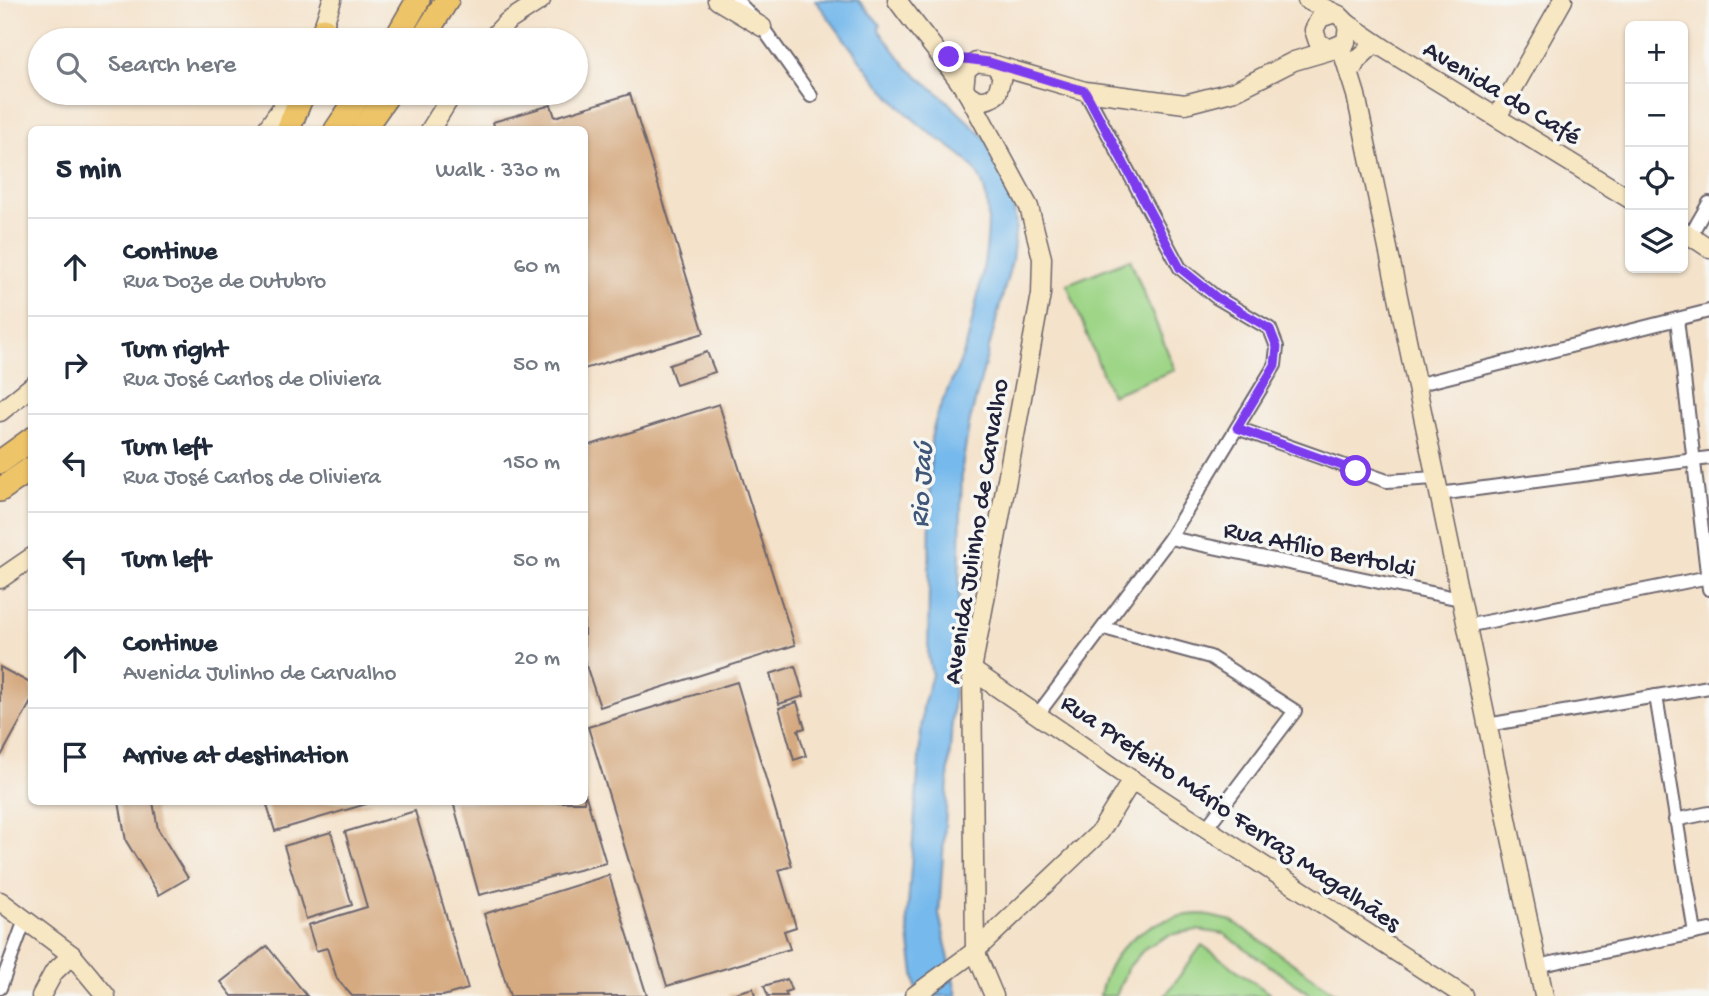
<!DOCTYPE html>
<meta charset="utf-8">
<style>
:root{--surface:#fff;--page:#f2f2f3;--text:#1f2937;--muted:#747a83;--line:#e0e1e3}
body{margin:0;font-family:"Gochi Hand",sans-serif;background:var(--page);color:var(--text)}
.controls{position:absolute;right:21px;top:21px;display:grid;overflow:hidden;border-radius:10px;box-shadow:0 2px 5px #0004}
.controls button{width:63px;height:63px;display:grid;place-items:center;padding:0;border:0;border-bottom:2px solid var(--line);background:var(--surface);color:var(--text);font:35px sans-serif}
.stop{position:absolute;width:21px;height:21px;margin:-16px;border:5px solid #7c3aed;border-radius:50%;background:#fff}
.stop.end{background:#7c3aed;border-color:#fff;box-shadow:0 2px 7px #0008}
.list{margin:0;padding:0;list-style:none}
h2{display:flex;justify-content:space-between;align-items:center;height:91px;margin:0;padding:0 28px;font-size:30px}
h2 small{font-size:23px;font-weight:400;color:var(--muted)}
.list li{display:grid;grid-template-columns:46px 1fr auto;gap:21px;align-items:center;box-sizing:border-box;height:98px;padding:0 28px;border-top:2px solid var(--line)}
.list b{display:block;font-size:26px;white-space:nowrap}
.list p{margin:0;font-size:23px;white-space:nowrap;color:var(--muted)}
.list em{font-size:23px;font-style:normal;color:var(--muted)}
.icon{flex:none;width:38px;height:38px;fill:none;stroke:currentColor;stroke-width:2;stroke-linecap:round;stroke-linejoin:round}
.map{position:relative;flex:none;width:1709px;height:996px;overflow:hidden}
.search{position:absolute;background:var(--surface);box-shadow:0 2px 5px #0004;left:28px;top:28px;width:560px;height:77px;display:flex;align-items:center;gap:18px;box-sizing:border-box;padding:0 24px;border-radius:38px;color:var(--muted);font-size:26px}
.panel{position:absolute;background:var(--surface);box-shadow:0 2px 5px #0004;left:28px;top:126px;width:560px;height:679px;border-radius:10px}
.map>svg:first-child{display:block}
.green{fill:#9ed587;stroke:#607c61;stroke-width:2}
.water{fill:#76b9ec;stroke:#4c6e94;stroke-width:2}
.building{fill:#d5aa81}
.lines{fill:none;stroke-linecap:round;stroke-linejoin:round}
.street-casing{stroke:#6c656d;stroke-width:16}
.secondary-casing{stroke:#6c656d;stroke-width:21}
.highway-casing{stroke:#6c656d;stroke-width:26}
.street{stroke:#fff;stroke-width:12}
.secondary{stroke:#f8e7c3;stroke-width:18}
.highway{stroke:#eec469;stroke-width:23}
.route{stroke:#7c3aed;stroke-width:9}
.labels{text-anchor:middle;stroke-width:7;stroke-linejoin:round;paint-order:stroke}
.street-label{font-size:26px;fill:#22223b;stroke:#f6f6f2}
.water-label{font-size:28px;font-style:italic;fill:#3f5779;stroke:#f6f6f2}
</style>
<div class="map">
<svg width="1709" height="996" viewBox="0 0 1709 996">
<rect width="100%" height="100%" fill="#f6f6f2"/>
<filter id="ink" filterUnits="userSpaceOnUse"><feTurbulence type="fractalNoise" baseFrequency=".0143" numOctaves="2"/><feDisplacementMap in="SourceGraphic" scale="14" xChannelSelector="R" yChannelSelector="G"/><feConvolveMatrix kernelMatrix="1 2 1 2 8 2 1 2 1" color-interpolation-filters="sRGB"/></filter>
<filter id="wash" filterUnits="userSpaceOnUse"><feTurbulence type="fractalNoise" baseFrequency=".00686" numOctaves="4" result="noise"/><feDisplacementMap in="SourceGraphic" scale="28" xChannelSelector="R" yChannelSelector="G"/><feGaussianBlur stdDeviation="1.57" result="paint"/><feColorMatrix in="noise" values="0 0 0 0 0 0 0 0 0 0 0 0 0 0 0 0 0 1.4 0 .05"/><feComposite in="paint" operator="in"/></filter>
<g filter="url(#wash)">
<rect width="100%" height="100%" fill="#f4e2ca"/>
<g class="green">
<path d="M1130,259L1175,370L1111,395L1067,284Z"/>
<path d="M1200,914L1232,921L1340,996H1313L1224,934L1197,930L1169,935L1145,948L1127,969L1116,996H1100C1109,945 1150,916 1200,914Z"/>
<path d="M1202,945L1273,996H1165Z"/>
</g>
<path class="water" d="M815,0H858L880,24L879,30L907,67L944,98L997,150L1011,190L1016,225L1012,260L969,425L962,467L958,632L939,914L957,996H917L907,920L923,706L932,675L928,655L931,439C937,401 961,371 969,335C978,293 998,223 982,183C973,159 949,147 929,132C882,97 851,46 815,0Z"/>
<g id="blocks">
<g class="building">
<path d="M630,94L704,333L584,369V130H495L493,122L551,105L555,117Z"/>
<path d="M707,352L715,372L676,385L669,365Z"/>
<path d="M719,404L795,645L600,707L584,659V447Z"/>
<path d="M795,666L804,696L779,704L770,674Z"/>
<path d="M0,667L32,684V700L0,758Z"/>
<path d="M737,682L792,866L779,870L796,927L784,931L790,949L667,986L588,727Z"/>
<path d="M797,702L805,728L798,730L806,756L794,760L779,708Z"/>
<path d="M585,793L606,863L479,895L453,802H584Z"/>
<path d="M119,802H153L158,829L188,878L159,895L126,841Z"/>
<path d="M266,802H373L275,831Z"/>
<path d="M415,811L468,989L443,996H352L337,979L327,948L316,951L308,925L367,907L345,832Z"/>
<path d="M331,832L352,905L306,919L284,846Z"/>
<path d="M609,875L647,996H510L484,914Z"/>
<path d="M267,946L307,996H232L221,982Z"/>
<path d="M787,979L791,990L785,992L787,996H768L764,986Z"/>
<path d="M753,988L755,996H728V995Z"/>
</g>
</g>
</g>
<g filter="url(#ink)">
<use href="#blocks" fill-opacity="0" stroke="#6c656d" stroke-width="2"/>
<g class="lines">
<g class="street-casing">
<g id="street">
<path d="M736,0L762,27L811,96"/>
<path d="M1690,236L1709,203"/>
<path d="M1677,319L1709,589"/>
<path d="M1416,385L1709,311"/>
<path d="M1237,428L1387,481L1435,478"/>
<path d="M1439,494L1709,458"/>
<path d="M1170,538L1460,599"/>
<path d="M1466,626L1709,577"/>
<path d="M1104,628L1210,657L1295,711L1207,827"/>
<path d="M1656,696L1695,933"/>
<path d="M1038,714L1170,538L1275,365L1277,347L1270,329L1216,297L1180,268L1085,91"/>
<path d="M1487,725L1709,687"/>
<path d="M1675,820L1709,813"/>
<path d="M1537,966L1709,930"/>
<path d="M0,988L25,920"/>
</g>
</g>
<g class="secondary-casing">
<g id="secondary">
<path d="M717,0L762,27"/>
<path d="M897,0C920,32 946,61 968,94C978,102 987,102 997,94L1002,76L995,65L976,62L966,70L964,89"/>
<path d="M1307,0L1339,15L1348,24L1346,42L1329,49L1318,42L1314,30L1320,18L1332,14"/>
<path d="M1348,24L1385,49L1630,199"/>
<path d="M319,40L332,0"/>
<path d="M490,40L507,22L541,0"/>
<path d="M1341,47L1356,95L1544,996"/>
<path d="M995,65L1085,91L1185,104L1235,91L1294,61L1335,49"/>
<path d="M1350,73L1357,60L1372,46"/>
<path d="M968,94L1029,207L1042,258L1041,294L972,670L975,951L994,996"/>
<path d="M1497,117L1563,0"/>
<path d="M266,130L292,93"/>
<path d="M430,130L453,93"/>
<path d="M1683,231L1709,248"/>
<path d="M0,412L32,386"/>
<path d="M0,579L32,557"/>
<path d="M972,670L1132,780L1464,996"/>
<path d="M0,901L72,955L106,996"/>
<path d="M41,996L54,972L72,955"/>
<path d="M914,996L975,951L1100,832L1132,780"/>
</g>
</g>
<g class="highway-casing">
<g id="highway">
<path d="M320,40L324,29"/>
<path d="M395,40L418,0"/>
<path d="M422,40L447,0"/>
<path d="M288,130L303,93"/>
<path d="M336,130L361,93"/>
<path d="M363,130L389,93"/>
<path d="M0,462L32,439"/>
<path d="M0,490L32,468"/>
</g>
</g>
<use href="#street" class="street"/>
<use href="#secondary" class="secondary"/>
<use href="#highway" class="highway"/>
</g>
</g>
<g class="lines" filter="url(#ink)">
<path class="route" d="M949,57L989,62L1085,91L1180,268L1216,297L1270,329L1277,347L1275,365L1237,428L1356,471"/>
</g>
<g class="labels">
<g class="street-label">
<text transform="translate(1503 91) rotate(31)" y="9">Avenida do Café</text>
<text transform="translate(974 531) rotate(-81)" y="9">Avenida Julinho de Carvalho</text>
<text transform="translate(1320 547) rotate(12)" y="9">Rua Atílio Bertoldi</text>
<text transform="translate(1232 811) rotate(34)" y="9">Rua Prefeito Mário Ferraz Magalhães</text>
</g>
<g class="water-label">
<text transform="translate(919 485) rotate(-87)" y="10">Rio Jaú</text>
</g>
</g>
</svg>
<div class="controls">
<button>+</button>
<button>−</button>
<button><svg class="icon" aria-label="locate" viewBox="0 0 24 24"><circle cx="12" cy="12" r="6"/><path d="M12 2v4M12 18v4M2 12h4M18 12h4"/></svg></button>
<button><svg class="icon" aria-label="layers" viewBox="0 0 24 24"><path d="M12 4l9 5-9 5-9-5zM3 14l9 5 9-5"/></svg></button>
</div>
<div class="stop" style="left:1356px;top:471px"></div>
<div class="stop end" style="left:949px;top:57px"></div>
<div class="search"><svg class="icon" aria-label="search" viewBox="0 0 24 24"><circle cx="10" cy="10" r="6"/><path d="M15 15l6 6"/></svg>Search here</div>
<section class="panel">
<h2>5 min<small>Walk · 330 m</small></h2>
<ul class="list">
<li><svg class="icon" aria-label="ahead" viewBox="0 0 24 24"><path d="M12 20V5M6 11l6-6 6 6"/></svg><div><b>Continue</b><p>Rua Doze de Outubro</p></div><em>60 m</em></li>
<li><svg class="icon" aria-label="right" viewBox="0 0 24 24"><path d="M7 20v-9h11M14 6l5 5-5 5"/></svg><div><b>Turn right</b><p>Rua José Carlos de Oliviera</p></div><em>50 m</em></li>
<li><svg class="icon" aria-label="left" viewBox="0 0 24 24"><path d="M17 20v-9H6M10 6l-5 5 5 5"/></svg><div><b>Turn left</b><p>Rua José Carlos de Oliviera</p></div><em>150 m</em></li>
<li><svg class="icon" aria-label="left" viewBox="0 0 24 24"><path d="M17 20v-9H6M10 6l-5 5 5 5"/></svg><div><b>Turn left</b></div><em>50 m</em></li>
<li><svg class="icon" aria-label="ahead" viewBox="0 0 24 24"><path d="M12 20V5M6 11l6-6 6 6"/></svg><div><b>Continue</b><p>Avenida Julinho de Carvalho</p></div><em>20 m</em></li>
<li><svg class="icon" aria-label="arrive" viewBox="0 0 24 24"><path d="M6 21V4h12l-3 4 3 4H6"/></svg><div><b>Arrive at destination</b></div></li>
</ul>
</section>
</div>
